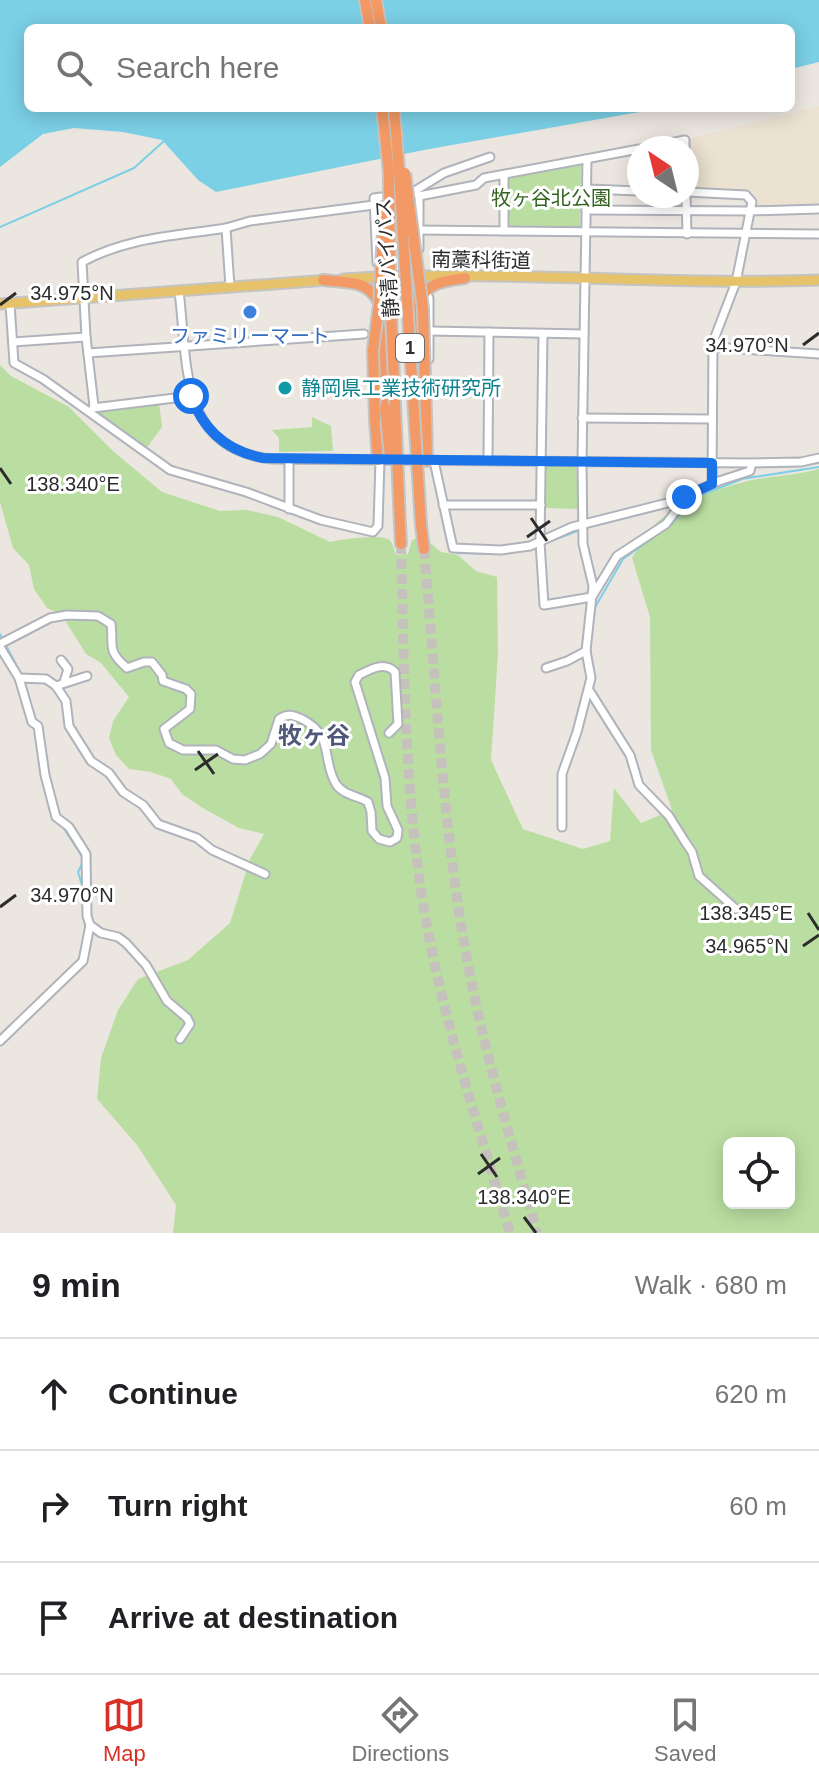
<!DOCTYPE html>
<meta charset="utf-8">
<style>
:root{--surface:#fff;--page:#f2f2f2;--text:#202124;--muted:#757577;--line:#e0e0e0;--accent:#d93025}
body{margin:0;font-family:Arial,"Noto Sans JP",sans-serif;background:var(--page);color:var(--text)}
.controls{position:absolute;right:24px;bottom:24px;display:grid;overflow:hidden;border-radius:12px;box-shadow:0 4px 20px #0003}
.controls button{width:72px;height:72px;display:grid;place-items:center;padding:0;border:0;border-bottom:2px solid var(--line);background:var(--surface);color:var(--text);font:40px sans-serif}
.compass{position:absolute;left:627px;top:136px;width:72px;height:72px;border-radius:50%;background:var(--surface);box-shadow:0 4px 20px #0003;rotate:325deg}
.stop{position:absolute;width:24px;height:24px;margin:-18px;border:6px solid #1a73e8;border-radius:50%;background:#fff}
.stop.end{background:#1a73e8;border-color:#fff;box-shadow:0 2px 8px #0008}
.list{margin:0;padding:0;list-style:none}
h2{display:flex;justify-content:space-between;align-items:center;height:104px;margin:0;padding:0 32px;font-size:34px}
h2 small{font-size:26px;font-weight:400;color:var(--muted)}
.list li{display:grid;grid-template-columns:52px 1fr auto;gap:24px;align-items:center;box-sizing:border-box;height:112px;padding:0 32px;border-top:2px solid var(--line)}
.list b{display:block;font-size:30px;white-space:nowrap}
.list em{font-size:26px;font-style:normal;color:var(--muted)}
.icon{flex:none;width:44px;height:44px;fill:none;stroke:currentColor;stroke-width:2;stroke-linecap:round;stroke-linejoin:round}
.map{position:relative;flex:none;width:819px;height:1233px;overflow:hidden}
.search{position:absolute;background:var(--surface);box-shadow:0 4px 20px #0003;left:24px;right:24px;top:24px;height:88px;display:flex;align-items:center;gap:20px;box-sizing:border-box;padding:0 28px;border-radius:12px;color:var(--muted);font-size:30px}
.sheet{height:440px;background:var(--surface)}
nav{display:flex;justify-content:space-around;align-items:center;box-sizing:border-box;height:112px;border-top:2px solid var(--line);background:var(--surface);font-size:22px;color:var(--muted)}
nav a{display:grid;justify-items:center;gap:4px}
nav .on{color:var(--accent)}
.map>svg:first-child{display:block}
.education{fill:#ece2d1}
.green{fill:#badea1;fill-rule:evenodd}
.water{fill:#7bd0e6}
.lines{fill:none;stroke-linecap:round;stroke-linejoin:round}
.stream{stroke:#7bd0e6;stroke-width:2}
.highway-tunnel{stroke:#c6c1bc;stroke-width:10;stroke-dasharray:10 5;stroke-linecap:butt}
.minor-casing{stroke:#b0b3bb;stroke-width:11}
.major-casing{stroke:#c4c4c4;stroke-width:13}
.highway-casing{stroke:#c4c4c4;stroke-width:14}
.minor{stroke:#fff;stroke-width:7}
.major{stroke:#e6c26b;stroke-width:9}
.highway{stroke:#f29965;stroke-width:10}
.highway-bridge-casing{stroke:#c4c4c4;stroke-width:14;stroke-linecap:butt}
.highway-bridge{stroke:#f29965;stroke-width:10}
.route{stroke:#1a73e8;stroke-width:10}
.ticks{fill:none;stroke:#2c2c2c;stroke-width:3}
.shop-dot{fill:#3f7fe0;stroke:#fff;stroke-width:3}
.culture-dot{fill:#0f9aa8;stroke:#fff;stroke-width:3}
.labels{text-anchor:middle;stroke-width:6;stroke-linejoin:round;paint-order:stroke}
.shield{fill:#fff;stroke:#6b6b6b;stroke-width:2}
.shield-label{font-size:18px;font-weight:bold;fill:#2c2c2c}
.park-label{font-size:20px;fill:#336521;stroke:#fff}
.street-label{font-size:20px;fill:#2c2c2c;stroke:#fff}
.shop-label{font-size:20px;fill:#366cbe;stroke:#fff}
.culture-label{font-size:20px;fill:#0d838f;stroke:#fff;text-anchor:start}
.quarter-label{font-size:24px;font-weight:bold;fill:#4f5a7a;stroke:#fff}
.ticks-label{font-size:20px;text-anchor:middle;fill:#2c2c2c;stroke:#fff;stroke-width:6;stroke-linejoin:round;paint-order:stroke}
</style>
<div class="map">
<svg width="819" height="1233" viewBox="0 0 819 1233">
<rect width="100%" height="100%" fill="#ece6e0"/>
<path class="education" d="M819,106V206L759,209L754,192L689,189V139Z"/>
<g class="green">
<path d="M581,162L580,227L506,228L508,176Z"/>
<path d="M0,365L11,376L69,407L113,451L162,492L220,511L247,510L278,517L330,542C341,539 379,534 388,539C393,542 394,550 396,555L408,554L412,540L422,536L441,552L458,555L476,571L497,577L498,654L491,760L523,829L583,849L610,841L614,788L641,823L672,810L651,750L650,617L632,558C637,550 642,539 648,532C669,506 709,491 740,483C765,476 793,476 819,469V1233H173L176,1205L137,1145L97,1099L101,1058L118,1010L138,979L188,960L230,923L250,859L264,834L239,828L201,807L182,794L171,779L151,772L129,769L116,755L109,738L113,721L129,697L100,662L86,654L61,614L47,608L34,589L29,565L13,548L0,502ZM729,1143H789V1203H729Z"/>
<path d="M159,402L162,427L146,449L95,411Z"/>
<path d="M312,417L331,426L333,451L279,452V438L272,430L312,427Z"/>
<path d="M544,465H576L579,509L544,508Z"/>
</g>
<path class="water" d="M0,0H819V62L791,69V28H28V108H662L424,150L216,192L198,180L162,140L123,132L74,128L43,134L0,167Z"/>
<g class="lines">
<g class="stream">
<path d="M0,227L134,168L164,141"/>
<path d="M686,501L742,479L819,467"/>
<path d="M586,528L677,505"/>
<path d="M457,553L499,554L527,550L580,530"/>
<path d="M594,609L623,559L671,525L692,499"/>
<path d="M0,634L22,676"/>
<path d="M594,674L593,690L597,695"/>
<path d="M24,682L31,707"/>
<path d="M63,827L83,858"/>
<path d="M82,864L78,872L84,892"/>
<path d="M83,910V918L86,923"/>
</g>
<g class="highway-tunnel">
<path d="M401,544C404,664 404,784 423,903C441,1015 478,1124 510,1233"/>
<path d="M424,549C437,694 443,842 472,985C489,1069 514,1151 537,1233"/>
</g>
<g class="minor-casing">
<g id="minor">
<path d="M644,148L685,140V148"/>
<path d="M587,189L639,191"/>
<path d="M413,192L419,196L476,185L484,178L639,149"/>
<path d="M413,192L444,173L490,157"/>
<path d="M687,192L746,195L752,202L736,282L713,342L712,484"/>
<path d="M686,196L687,234"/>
<path d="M586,210L750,211L819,209"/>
<path d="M419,230L819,234"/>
<path d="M504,231V175"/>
<path d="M419,249V196"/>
<path d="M377,263L374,198L381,197"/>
<path d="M230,287L226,228L250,221L374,205"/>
<path d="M425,290L429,298V359"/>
<path d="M179,291C188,362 178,449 271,459L752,463L801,462L819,458"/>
<path d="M10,304L14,363L43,379L170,470L246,492L321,520L373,532L378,526L380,460"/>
<path d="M430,331L584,334"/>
<path d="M543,334L540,542L544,605L592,597L617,556L666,524L687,496"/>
<path d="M13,342L86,337"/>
<path d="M713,347L819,354"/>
<path d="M88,353L364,334"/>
<path d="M94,406L86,337L82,262C128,237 176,236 226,228"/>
<path d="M93,408L191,396"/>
<path d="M582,418L712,419"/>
<path d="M488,460L489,332"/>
<path d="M434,461L453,548L501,550L530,546L572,527L671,502L719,481L750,471L752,463"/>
<path d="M443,505H541"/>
<path d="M289,509V460"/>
<path d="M0,644L50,618L67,615L98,616L111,624C114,646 106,650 127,668L144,662H152L162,675L163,681L186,689L191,694L190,709L164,729L169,743L183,750H216L233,759L245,760L260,754L271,744L279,719C288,713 293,715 302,719C335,736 321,759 336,784C343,795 358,796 368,802L371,812L372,831L379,839L390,842L397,838L398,830L387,806L385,778L355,682L359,675C371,669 384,661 395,672L398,724L389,733"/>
<path d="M0,647L19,678L32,722L38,726L45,775L56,817L69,827L86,854L87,916L90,925L83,961L0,1041"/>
<path d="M61,660L68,669L64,682"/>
<path d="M546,668L567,661L586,651"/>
<path d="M19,678L46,679L56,686L66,701L69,726L91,761L109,773L123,792L143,805L158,824L197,838L212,850L265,874"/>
<path d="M56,686L87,676"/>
<path d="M589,690L630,755L639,785L669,816L684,840L692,852L699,876L736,909"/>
<path d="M562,827V774L577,732L591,678L586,651L593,586L583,544L582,461L587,159"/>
<path d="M90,925L101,933L118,937L126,943L146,965L167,1001L187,1018L190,1024L180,1039"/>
</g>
</g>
<g class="major-casing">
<g id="major">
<path d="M343,279C501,269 660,286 819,280"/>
<path d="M0,304L328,280"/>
</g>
</g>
<g class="highway-casing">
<g id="highway">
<path d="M365,0L370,28"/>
<path d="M376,0L381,28"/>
<path d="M382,108L389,173"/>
<path d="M394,108L399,171"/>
<path d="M323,280C344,283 367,279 378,301"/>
<path d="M418,295L420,408"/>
<path d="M419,300C430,281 446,281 465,278"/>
<path d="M379,322L385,408"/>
<path d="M426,414L427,461"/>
<path d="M375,420L378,460"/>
<path d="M400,525L401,544"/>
<path d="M421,525L424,549"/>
</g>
</g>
<use href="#minor" class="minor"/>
<use href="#major" class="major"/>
<use href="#highway" class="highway"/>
<g class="highway-bridge-casing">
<g id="highway-bridge">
<path d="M399,171L421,525"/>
<path d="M389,173L390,286L400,525"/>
<path d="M405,173L423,309L426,414"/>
<path d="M385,408L390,456"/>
<path d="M375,420L373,350L379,305L384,214"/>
</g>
</g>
<use href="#highway-bridge" class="highway-bridge"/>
</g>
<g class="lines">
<path class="route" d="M191,396C203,430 227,451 263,458L712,463V484L684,497"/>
</g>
<path class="ticks" d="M0,305L16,293M803,345L819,333M0,468L11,484M531,518L547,541M527,537L550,521M198,751L214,774M195,770L218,754M0,907L16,895M808,913L819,930M803,946L819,935M481,1154L497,1177M478,1174L500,1158M524,1217L536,1233"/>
<circle class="shop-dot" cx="250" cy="312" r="8"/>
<circle class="culture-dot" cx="285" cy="388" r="8"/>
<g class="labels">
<rect class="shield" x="396" y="334" width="28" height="28" rx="6"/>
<g class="shield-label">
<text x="410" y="354">1</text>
</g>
<g class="park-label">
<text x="551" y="205">牧ヶ谷北公園</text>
</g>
<g class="street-label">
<text transform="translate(387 258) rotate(-94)" y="7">静清バイパス</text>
<text transform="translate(481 260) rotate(1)" y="7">南藁科街道</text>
</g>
<g class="shop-label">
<text x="250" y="343">ファミリーマート</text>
</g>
<g class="culture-label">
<text x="301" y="395">静岡県工業技術研究所</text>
</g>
<g class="quarter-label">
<text x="314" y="744">牧ヶ谷</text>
</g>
</g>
<g class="ticks-label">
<text x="72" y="300">34.975°N</text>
<text x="747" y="352">34.970°N</text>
<text x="73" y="491">138.340°E</text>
<text x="72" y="902">34.970°N</text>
<text x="746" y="920">138.345°E</text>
<text x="747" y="953">34.965°N</text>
<text x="524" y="1204">138.340°E</text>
</g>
</svg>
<div class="controls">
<button><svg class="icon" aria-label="locate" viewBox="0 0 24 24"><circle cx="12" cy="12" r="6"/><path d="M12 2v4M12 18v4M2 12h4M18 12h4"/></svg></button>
</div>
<svg class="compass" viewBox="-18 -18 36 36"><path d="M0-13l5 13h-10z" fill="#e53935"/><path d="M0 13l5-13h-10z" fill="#757577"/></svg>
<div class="stop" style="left:191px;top:396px"></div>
<div class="stop end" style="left:684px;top:497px"></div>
<div class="search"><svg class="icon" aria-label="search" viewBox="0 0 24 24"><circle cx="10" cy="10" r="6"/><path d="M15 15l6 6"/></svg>Search here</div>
</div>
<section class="sheet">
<h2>9 min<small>Walk · 680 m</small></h2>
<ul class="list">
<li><svg class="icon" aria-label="ahead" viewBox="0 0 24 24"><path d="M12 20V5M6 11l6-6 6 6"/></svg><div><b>Continue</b></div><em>620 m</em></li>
<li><svg class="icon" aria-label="right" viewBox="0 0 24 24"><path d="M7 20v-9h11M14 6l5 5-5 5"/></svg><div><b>Turn right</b></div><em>60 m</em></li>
<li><svg class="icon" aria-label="arrive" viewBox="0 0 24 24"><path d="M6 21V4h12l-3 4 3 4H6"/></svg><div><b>Arrive at destination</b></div></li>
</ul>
</section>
<nav>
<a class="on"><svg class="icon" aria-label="map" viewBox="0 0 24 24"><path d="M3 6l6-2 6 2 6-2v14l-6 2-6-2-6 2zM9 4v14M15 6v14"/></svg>Map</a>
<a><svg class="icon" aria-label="directions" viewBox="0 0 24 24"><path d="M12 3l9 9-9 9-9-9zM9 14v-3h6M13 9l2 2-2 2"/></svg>Directions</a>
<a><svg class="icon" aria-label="saved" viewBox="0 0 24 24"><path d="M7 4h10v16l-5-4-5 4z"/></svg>Saved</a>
</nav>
